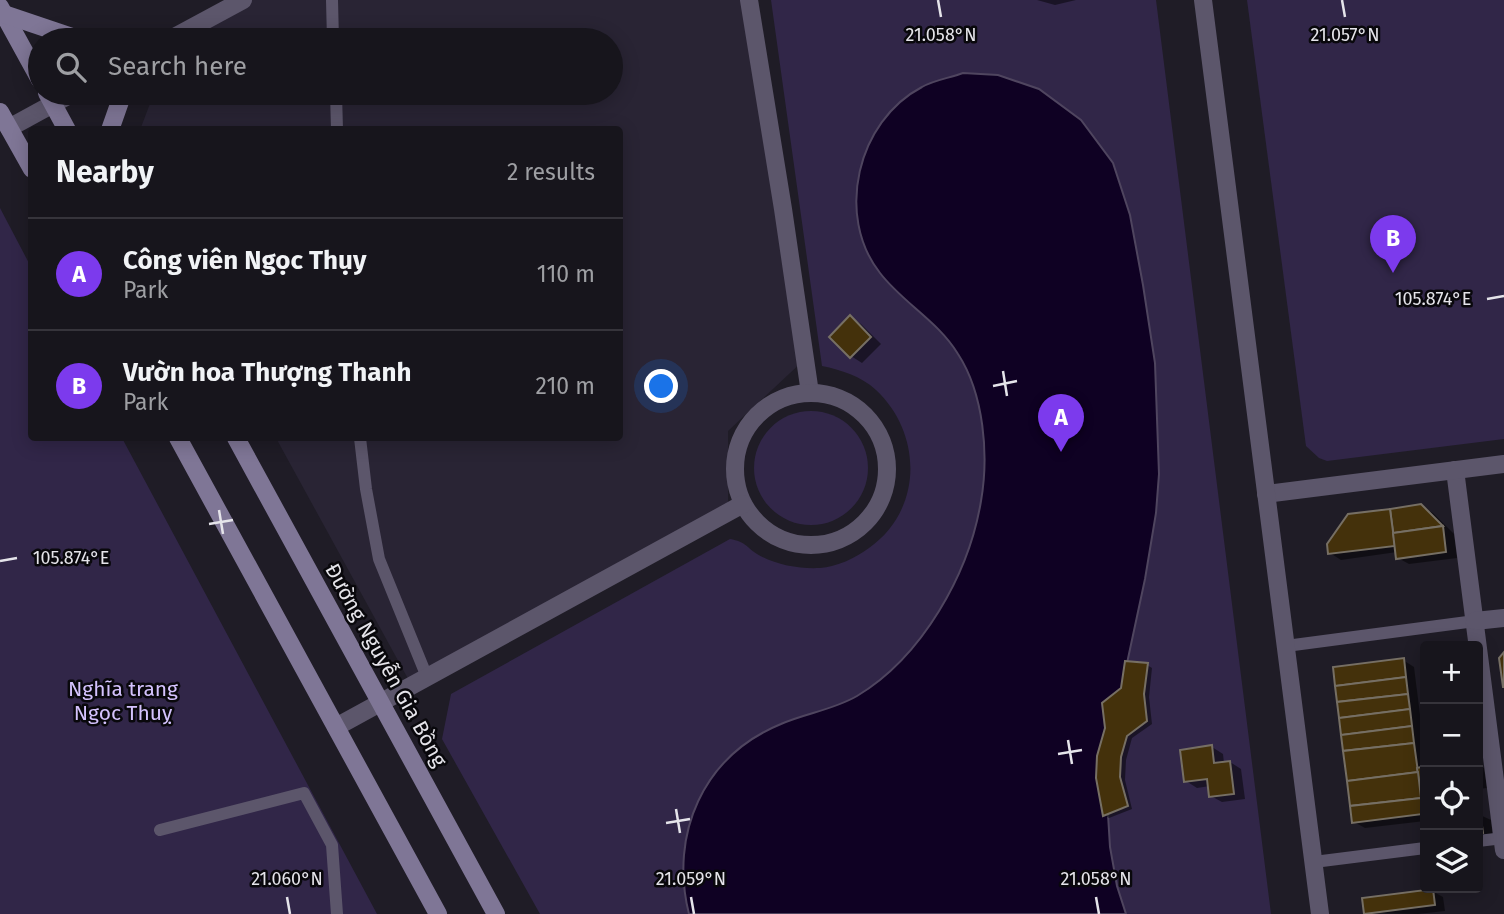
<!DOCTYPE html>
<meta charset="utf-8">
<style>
:root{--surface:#17151c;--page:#201e25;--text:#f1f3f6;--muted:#9e9fa3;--line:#36343b;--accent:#7c3aed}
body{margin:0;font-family:"Fira Sans",sans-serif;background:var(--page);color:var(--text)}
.controls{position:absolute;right:21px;bottom:21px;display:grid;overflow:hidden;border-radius:7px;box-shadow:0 4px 18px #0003}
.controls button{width:63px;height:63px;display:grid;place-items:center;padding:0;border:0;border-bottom:2px solid var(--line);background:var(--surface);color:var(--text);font:35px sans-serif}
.you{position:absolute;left:662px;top:387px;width:24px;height:24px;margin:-18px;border:5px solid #fff;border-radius:50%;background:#1a73e8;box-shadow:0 0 0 10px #1a73e833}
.badge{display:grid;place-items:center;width:46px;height:46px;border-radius:50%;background:var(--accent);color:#fff;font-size:23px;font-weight:700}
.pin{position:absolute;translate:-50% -58px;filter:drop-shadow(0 2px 4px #0008)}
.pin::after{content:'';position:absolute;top:37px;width:24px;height:21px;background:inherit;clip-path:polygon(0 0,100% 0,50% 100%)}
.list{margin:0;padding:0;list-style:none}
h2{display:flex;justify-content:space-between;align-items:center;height:91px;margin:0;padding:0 28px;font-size:30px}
h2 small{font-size:23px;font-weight:400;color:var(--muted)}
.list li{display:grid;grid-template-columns:46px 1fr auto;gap:21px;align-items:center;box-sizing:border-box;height:112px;padding:0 28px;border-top:2px solid var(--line)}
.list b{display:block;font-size:26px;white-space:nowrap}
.list p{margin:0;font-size:23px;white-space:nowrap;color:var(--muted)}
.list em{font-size:23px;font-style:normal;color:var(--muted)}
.icon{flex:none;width:38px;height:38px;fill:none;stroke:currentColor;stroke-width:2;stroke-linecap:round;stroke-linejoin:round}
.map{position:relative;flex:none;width:1504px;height:914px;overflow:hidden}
.search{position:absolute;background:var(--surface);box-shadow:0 4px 18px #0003;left:28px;top:28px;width:595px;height:77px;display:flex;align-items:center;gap:18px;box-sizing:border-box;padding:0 24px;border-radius:38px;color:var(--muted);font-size:26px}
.panel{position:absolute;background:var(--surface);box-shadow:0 4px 18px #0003;left:28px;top:126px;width:595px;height:315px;border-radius:7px}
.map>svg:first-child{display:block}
.built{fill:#292434}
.green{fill:#312648}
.water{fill:#0f0123;stroke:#4f455f;stroke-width:2}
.shadow{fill:#0007}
.building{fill:#44310b;stroke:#766f64;stroke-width:2}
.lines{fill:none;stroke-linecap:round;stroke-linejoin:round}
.service{stroke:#5c566b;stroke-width:12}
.minor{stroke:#5c566b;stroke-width:18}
.tertiary{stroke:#5c566b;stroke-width:18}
.secondary{stroke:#7f7696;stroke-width:18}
.ticks{fill:none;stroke:#e5e4ea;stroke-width:2.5}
.labels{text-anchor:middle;stroke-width:5;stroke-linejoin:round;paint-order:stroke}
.street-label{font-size:21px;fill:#e5e4ea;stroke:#09080c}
.park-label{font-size:21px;fill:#d4c2fd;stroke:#09080c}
.ticks-label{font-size:18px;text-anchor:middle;fill:#e5e4ea;stroke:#09080c;stroke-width:5;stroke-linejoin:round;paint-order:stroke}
</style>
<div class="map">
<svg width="1504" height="914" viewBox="0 0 1504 914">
<rect width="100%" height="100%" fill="#1f1c26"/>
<path class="built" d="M241,0H749L805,359L728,431V513L412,686L276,438H620V130H140L154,93H611V40H182Z"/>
<g class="green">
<path d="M771,0H1156L1271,914H540L442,739L451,694L730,539C746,542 745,546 757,554C775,565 799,569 820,568C837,567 855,558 869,548C923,510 923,434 876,390C861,376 841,370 822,366Z"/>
<path d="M1247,0H1504V439L1327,461L1319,458L1306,446Z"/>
<path d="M0,208L31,267L32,438H122L377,914H0Z"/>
<circle cx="811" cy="468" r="57"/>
</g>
<path class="water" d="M963,73L998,75L1039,89L1081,120L1113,163L1130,215L1143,285L1155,363L1159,474L1156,513L1145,579L1108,752L1107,798L1110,847L1117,886L1126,914H689C669,834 703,756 781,724C806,713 833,710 857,696C922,657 969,574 981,501C989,455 984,394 958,354C938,321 903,303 880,273C835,216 857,121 922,87C934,80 950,78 963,73Z"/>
<g class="shadow">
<path d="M1037,0H1076L1055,5Z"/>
<path d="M850,317L861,324L881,344L862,363L851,356Z"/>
<path d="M1421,506L1433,513L1454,534L1457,558L1409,564L1398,558L1397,552L1341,560L1330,553Z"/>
<path d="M1403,660L1414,667L1425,754V821L1365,828L1354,822Z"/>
<path d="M1147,665L1152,668L1149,697L1152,724L1132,738L1126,760L1125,780L1132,809L1109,818L1104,815L1100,799L1099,756Z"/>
<path d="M1212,747L1223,754L1224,763L1230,762L1241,769L1245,799L1222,802L1211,796L1210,786L1197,788L1186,781Z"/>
<path d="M1478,764L1484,768L1487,788L1478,789Z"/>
<path d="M1478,814L1491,820L1493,839L1478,841Z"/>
<path d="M1432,891L1443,897L1445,911L1418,914L1365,913Z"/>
</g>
<g class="building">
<path d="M850,315L871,337L850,358L829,337Z"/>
<path d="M1421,504L1443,526L1393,533L1390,509Z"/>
<path d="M1390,509L1395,546L1328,554L1327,544L1348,514Z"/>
<path d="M1443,526L1446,552L1396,559L1393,533Z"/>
<path d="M1504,652V687H1503L1499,658Z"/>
<path d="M1404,658L1406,677L1335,686L1333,667Z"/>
<path d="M1125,661L1148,663L1144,694L1147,721L1127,736L1121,757L1120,777L1128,806L1103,816L1096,778L1097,756L1105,728L1102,703L1121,688Z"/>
<path d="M1406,677L1408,694L1337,702L1335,686Z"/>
<path d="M1408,694L1410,709L1339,718L1337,702Z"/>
<path d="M1410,709L1412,726L1341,735L1339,718Z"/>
<path d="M1412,726L1414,743L1343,751L1341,735Z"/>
<path d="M1414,743L1418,772L1347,781L1343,751Z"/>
<path d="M1212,745L1214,763L1230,761L1234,794L1209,797L1207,779L1184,782L1180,750Z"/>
<path d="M1425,766V789L1420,790L1417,768Z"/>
<path d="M1418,772L1421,798L1350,806L1347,781Z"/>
<path d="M1421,798L1423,814L1352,823L1350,806Z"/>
<path d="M1480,812L1483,833L1478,834V813Z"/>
<path d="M1433,889L1435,905L1364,914L1362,898Z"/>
</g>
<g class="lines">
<g class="service">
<path d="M332,0L333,40"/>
<path d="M336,93L337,130"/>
<path d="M360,438L366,489L379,559L427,677"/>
<path d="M1286,646L1475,621"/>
<path d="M160,830L304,793L332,845L337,914"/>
<path d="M1478,841L1504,838"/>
<path d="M1314,862L1425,848"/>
</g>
<g class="minor">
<path d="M749,0L783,209L810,393"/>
<circle cx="811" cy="469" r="76"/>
<path d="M1455,470L1504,850"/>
<path d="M1266,494L1504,464"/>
<path d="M1475,621L1504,618"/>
<path d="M336,727L743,504"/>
</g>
<g class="tertiary">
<path d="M1203,0L1320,914"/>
<path d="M169,40L243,0"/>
<path d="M9,128L73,93"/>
</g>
<g class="secondary">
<path d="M0,7L40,80"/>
<path d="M4,14L81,40"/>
<path d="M47,93L67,130"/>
<path d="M0,112L32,169"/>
<path d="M110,130L123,93"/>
<path d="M178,438L438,914"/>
<path d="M236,438L496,914"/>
</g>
</g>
<path class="ticks" d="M938,0L941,17M1342,0L1345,17M1487,299L1504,296M1003,371L1007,396M993,386L1017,381M219,510L223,534M209,524L233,520M0,561L17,558M1068,740L1072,764M1058,754L1082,750M676,809L680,833M666,823L690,819M287,897L290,914M691,897L694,914M1096,897L1099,914"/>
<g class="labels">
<g class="street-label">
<text transform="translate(386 665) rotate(61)" y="7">Đường Nguyễn Gia Bồng</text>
</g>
<g class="park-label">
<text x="123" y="696">Nghĩa trang<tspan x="123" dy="24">Ngọc Thuỵ</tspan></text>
</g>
</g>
<g class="ticks-label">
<text x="941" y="41">21.058°N</text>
<text x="1345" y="41">21.057°N</text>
<text x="1433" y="305">105.874°E</text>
<text x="71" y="564">105.874°E</text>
<text x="287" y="885">21.060°N</text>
<text x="691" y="885">21.059°N</text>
<text x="1096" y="885">21.058°N</text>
</g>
</svg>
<div class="controls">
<button>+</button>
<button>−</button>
<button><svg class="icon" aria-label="locate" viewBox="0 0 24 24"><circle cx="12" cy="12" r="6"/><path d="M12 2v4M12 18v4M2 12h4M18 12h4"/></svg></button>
<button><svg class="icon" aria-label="layers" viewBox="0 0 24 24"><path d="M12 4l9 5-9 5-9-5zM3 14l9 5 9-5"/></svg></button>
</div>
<div class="you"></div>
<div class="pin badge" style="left:1061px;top:452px">A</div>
<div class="pin badge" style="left:1393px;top:273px">B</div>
<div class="search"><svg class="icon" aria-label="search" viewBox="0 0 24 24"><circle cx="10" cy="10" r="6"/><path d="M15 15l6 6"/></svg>Search here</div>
<section class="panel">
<h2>Nearby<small>2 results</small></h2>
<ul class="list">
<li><span class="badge">A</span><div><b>Công viên Ngọc Thụy</b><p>Park</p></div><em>110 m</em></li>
<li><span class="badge">B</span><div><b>Vườn hoa Thượng Thanh</b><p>Park</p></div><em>210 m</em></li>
</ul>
</section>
</div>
